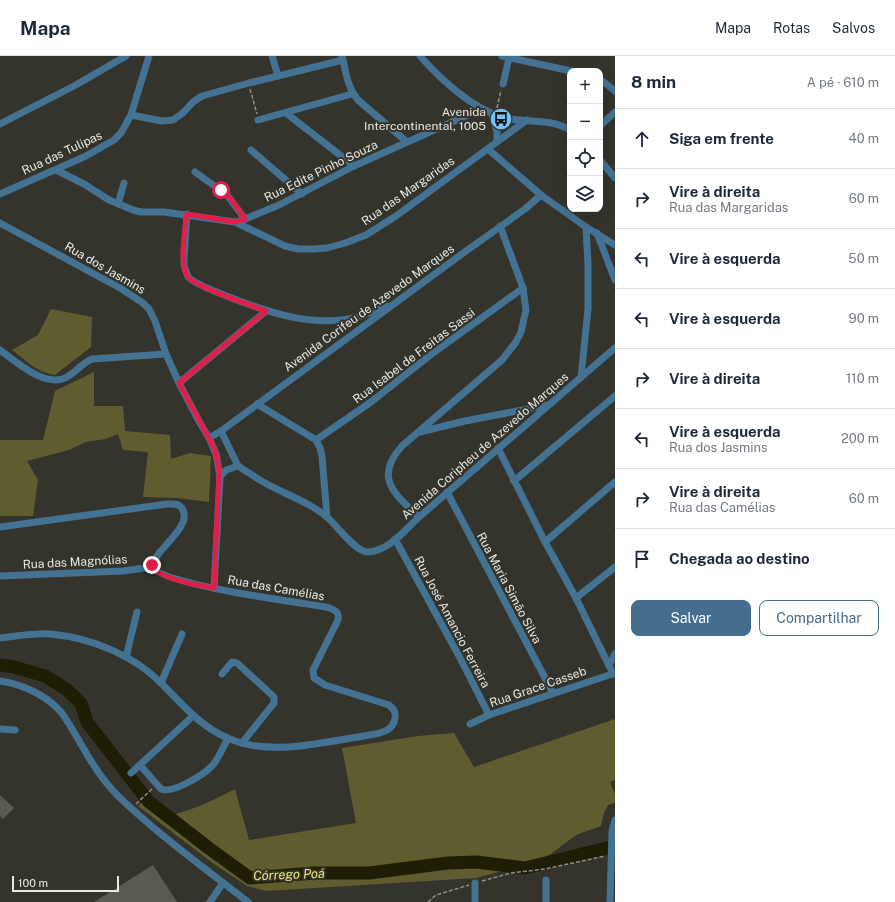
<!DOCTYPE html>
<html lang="pt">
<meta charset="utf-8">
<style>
:root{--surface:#fff;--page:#f6f6f7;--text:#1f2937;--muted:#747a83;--line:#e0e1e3;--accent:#456d8d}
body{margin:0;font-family:"Public Sans",sans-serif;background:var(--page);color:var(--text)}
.controls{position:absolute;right:12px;top:12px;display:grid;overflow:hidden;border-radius:8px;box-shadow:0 4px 16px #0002}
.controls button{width:36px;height:36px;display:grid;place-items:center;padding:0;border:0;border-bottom:1px solid var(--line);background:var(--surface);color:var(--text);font:20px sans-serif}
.scale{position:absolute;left:12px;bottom:10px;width:107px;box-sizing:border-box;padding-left:4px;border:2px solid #e8e8e2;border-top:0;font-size:11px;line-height:14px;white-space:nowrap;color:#e8e8e2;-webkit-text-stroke:3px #34342c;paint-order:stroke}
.stop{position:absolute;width:12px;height:12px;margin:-9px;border:3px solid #e11d48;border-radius:50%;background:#fff}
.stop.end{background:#e11d48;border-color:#fff;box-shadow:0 1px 4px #0008}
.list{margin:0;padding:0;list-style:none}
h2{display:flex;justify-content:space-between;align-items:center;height:52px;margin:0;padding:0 16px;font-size:17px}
h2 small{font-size:13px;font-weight:400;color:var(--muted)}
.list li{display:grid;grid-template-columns:26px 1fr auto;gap:12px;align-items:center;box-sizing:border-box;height:60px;padding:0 16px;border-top:1px solid var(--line)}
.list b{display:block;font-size:15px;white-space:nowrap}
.list p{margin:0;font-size:13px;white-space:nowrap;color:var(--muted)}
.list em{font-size:13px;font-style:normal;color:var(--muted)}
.actions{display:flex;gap:8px;padding:12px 16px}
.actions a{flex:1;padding:9px 0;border:1px solid var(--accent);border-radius:8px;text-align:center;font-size:14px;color:var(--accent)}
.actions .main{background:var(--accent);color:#fff}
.icon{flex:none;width:22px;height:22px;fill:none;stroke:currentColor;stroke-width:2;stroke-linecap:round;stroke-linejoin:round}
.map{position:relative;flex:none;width:615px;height:846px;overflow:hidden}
header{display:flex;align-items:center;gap:24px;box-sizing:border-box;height:56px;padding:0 20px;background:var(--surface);border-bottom:1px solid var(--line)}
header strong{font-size:19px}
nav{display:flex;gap:22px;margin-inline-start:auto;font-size:14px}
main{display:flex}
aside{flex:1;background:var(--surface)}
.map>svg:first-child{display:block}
.green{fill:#5f5c2f}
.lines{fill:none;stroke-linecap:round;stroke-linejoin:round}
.river{stroke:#1f1d04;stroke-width:13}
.building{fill:#5b5a51}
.path{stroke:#8e8e87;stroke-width:1.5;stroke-dasharray:4 2;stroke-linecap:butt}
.minor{stroke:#437292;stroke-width:7}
.route{stroke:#e11d48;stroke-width:5}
.labels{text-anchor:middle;stroke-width:4;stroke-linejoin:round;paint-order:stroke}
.poi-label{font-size:12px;fill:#e8e8e2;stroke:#34342c;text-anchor:end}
.street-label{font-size:12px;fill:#e8e8e2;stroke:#34342c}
.water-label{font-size:13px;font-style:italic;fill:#ece478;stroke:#34342c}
</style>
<header>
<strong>Mapa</strong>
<nav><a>Mapa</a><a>Rotas</a><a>Salvos</a></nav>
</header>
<main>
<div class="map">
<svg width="615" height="846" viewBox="0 0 615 846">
<rect width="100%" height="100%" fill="#34342c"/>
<g class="green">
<path d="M51,253L92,261L91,291L55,319C36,316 27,305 12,294L38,279Z"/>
<path d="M94,316V350H123L125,375L170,379L171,403L190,397L211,400L209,446L178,442L143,441L148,396L123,394L118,378L106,383L86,386L69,394L27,405L38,424L33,460H0V384H43L55,335Z"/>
<path d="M615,663V724L610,726L615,738V747L608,749L604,757L601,770L576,779L548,800L510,813L476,822L266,835L247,830L214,808L138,750L148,740L159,753L169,760C193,754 214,744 235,733L249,784L356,767L342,692L418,680L454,677L474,711Z"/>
</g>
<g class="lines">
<path class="river" d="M0,609L14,611L45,620L66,633L81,647L87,666L148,745L210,793L250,822L313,817H369L448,807L476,806L525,812L615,790"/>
</g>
<g class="building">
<path d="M0,739L14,752L3,763L0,760Z"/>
<path d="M153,809L177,846H94Z"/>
</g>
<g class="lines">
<g class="path">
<path d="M250,33L257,58"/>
<path d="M497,52L501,34"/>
<path d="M136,748L152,733"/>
<path d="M482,825L511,817L545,813L605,800"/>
<path d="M428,846L436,839L469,829"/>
</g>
<g class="minor">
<path d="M272,0L278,20"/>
<path d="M342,0C346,16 347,31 358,44L407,86"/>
<path d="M420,0C442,25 477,57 510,63C529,66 552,63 570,74"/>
<path d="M502,0L571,15"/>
<path d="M600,23L615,35"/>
<path d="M503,28L509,2"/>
<path d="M286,57L354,110"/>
<path d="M492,58L497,76V85"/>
<path d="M131,59L162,65L173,64L183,57L193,46L202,40L249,27L343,4"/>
<path d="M258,64L352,38"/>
<path d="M0,68L74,30L126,0"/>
<path d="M600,70L615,56"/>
<path d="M488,93L541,139L586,171L615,189"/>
<path d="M251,94L302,138"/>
<path d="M600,104L615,122"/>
<path d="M56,114L84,128L109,144L133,154L141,156H164L235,166L285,190L298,193H314L327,192L345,187L366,179L396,160L527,64"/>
<path d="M195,116L227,139L245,163"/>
<path d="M0,138L86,100L114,84L121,77L131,59L149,0"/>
<path d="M118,148L124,127"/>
<path d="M187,158L184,202V209L188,221C199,231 216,235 229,241C270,257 316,273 361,260C370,257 378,253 387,250"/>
<path d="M235,166L245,163L279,149L354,110L481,53"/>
<path d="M0,167L120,232L143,247L149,253L155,265L166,298L179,327L200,367L209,382L216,398L220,421L214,532"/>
<path d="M597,177L615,224"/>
<path d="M0,294C16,306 46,333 67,321C76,316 82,307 92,303L166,298"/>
<path d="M581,321L588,253V208L586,171"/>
<path d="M179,327L266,255"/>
<path d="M257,348L316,384L320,392L322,400L327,461"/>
<path d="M221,375L238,410"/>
<path d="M420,376L465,365L548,349"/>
<path d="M209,382L221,375L466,195L525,153L541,139"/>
<path d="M316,384L371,346L429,300L523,232"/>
<path d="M498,392L545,486L576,542L613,618"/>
<path d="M220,421L226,414L238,410C248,416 257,423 267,428C287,439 311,447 328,462C337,470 355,495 367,496C388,496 405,474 419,461L615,292"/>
<path d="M514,425L615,340"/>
<path d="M447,436L553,637"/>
<path d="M419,461C393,437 374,421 402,390L502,304L516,286L521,276L526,254L523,232L500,170"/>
<path d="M0,471L167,448C173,448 180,447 183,454C191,472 157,492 152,509C155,528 302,547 326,551C333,553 340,555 338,564L313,614L314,622L325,629L389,649C394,653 396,656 395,662C393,679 371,678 358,681C319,687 277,698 238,686C205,676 186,652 162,628C134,599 91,582 51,578C34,577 17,580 0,582"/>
<path d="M395,483L459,600L489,659"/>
<path d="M545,486L615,426"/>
<path d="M0,520L123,515L152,511"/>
<path d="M576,542L615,511"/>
<path d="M126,601L137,556"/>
<path d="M609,609L615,598"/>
<path d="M222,618L232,606L237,607L274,641V647L242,687"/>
<path d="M0,625C22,628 46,639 61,656C70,668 77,682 85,695C94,711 105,727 119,741C159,779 204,812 248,846"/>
<path d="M161,627L182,578"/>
<path d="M470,668L489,659L615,617"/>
<path d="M0,673L15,674"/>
<path d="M140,709L161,733C173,738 203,719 212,710C219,702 223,691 228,682"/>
<path d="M131,717L193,660"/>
<path d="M210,846L223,827"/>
<path d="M475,846V827"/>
<path d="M546,846V824"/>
<path d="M610,846L612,775L615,764"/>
</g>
</g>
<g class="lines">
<path class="route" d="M152,509C155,522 201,530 214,532L219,415L216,398L213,390L179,327L266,255C253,250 193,230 187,220C179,205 185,174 187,158L235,166L245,163L231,143L221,134"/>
</g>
<defs>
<g id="bus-disc" transform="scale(1.15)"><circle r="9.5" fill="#73c1f6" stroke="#34342c"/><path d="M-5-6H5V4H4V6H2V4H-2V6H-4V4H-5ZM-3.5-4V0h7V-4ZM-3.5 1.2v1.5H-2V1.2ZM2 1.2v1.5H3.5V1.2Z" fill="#111"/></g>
</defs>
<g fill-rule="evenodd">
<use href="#bus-disc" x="501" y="63"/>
</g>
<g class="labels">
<g class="poi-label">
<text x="486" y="60">Avenida<tspan x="486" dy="14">Intercontinental, 1005</tspan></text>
</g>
<g class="street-label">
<text transform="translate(62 97) rotate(-25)" y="4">Rua das Tulipas</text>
<text transform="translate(321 115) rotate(-26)" y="4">Rua Edite Pinho Souza</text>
<text transform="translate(408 135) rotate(-35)" y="4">Rua das Margaridas</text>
<text transform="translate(105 212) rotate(30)" y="4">Rua dos Jasmins</text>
<text transform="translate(369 252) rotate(-36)" y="4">Avenida Corifeu de Azevedo Marques</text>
<text transform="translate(414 300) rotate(-37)" y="4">Rua Isabel de Freitas Sassi</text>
<text transform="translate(485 390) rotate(-41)" y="4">Avenida Coripheu de Azevedo Marques</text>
<text transform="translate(75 506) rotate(-3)" y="4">Rua das Magnólias</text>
<text transform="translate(276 532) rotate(10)" y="4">Rua das Camélias</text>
<text transform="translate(509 532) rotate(62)" y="4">Rua Maria Simão Silva</text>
<text transform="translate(452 566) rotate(62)" y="4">Rua José Amancio Ferreira</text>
<text transform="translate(538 631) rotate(-19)" y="4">Rua Grace Casseb</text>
</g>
<g class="water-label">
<text transform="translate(289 818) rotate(-2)" y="5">Córrego Poá</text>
</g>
</g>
</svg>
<div class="controls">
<button>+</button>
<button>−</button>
<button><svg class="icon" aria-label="locate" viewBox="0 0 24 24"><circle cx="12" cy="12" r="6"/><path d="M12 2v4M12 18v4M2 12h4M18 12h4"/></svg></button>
<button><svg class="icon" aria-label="layers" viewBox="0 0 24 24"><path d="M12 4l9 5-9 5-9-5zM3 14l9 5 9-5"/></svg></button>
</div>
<div class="scale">100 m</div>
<div class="stop" style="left:221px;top:134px"></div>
<div class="stop end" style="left:152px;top:509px"></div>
</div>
<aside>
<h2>8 min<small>A pé · 610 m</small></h2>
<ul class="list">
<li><svg class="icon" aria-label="ahead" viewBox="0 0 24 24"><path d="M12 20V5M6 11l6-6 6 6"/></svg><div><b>Siga em frente</b></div><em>40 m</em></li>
<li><svg class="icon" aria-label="right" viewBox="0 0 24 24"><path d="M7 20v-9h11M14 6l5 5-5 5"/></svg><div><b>Vire à direita</b><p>Rua das Margaridas</p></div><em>60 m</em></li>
<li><svg class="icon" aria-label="left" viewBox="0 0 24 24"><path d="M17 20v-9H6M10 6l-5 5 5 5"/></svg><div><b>Vire à esquerda</b></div><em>50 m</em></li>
<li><svg class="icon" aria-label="left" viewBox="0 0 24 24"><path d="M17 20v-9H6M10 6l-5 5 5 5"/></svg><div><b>Vire à esquerda</b></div><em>90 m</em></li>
<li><svg class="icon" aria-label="right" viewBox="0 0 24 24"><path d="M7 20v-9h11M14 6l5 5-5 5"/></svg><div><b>Vire à direita</b></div><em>110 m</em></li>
<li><svg class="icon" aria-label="left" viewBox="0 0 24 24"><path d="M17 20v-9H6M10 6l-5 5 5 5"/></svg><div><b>Vire à esquerda</b><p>Rua dos Jasmins</p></div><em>200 m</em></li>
<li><svg class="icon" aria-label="right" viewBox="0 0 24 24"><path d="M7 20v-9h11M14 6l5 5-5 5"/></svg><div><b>Vire à direita</b><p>Rua das Camélias</p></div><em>60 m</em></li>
<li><svg class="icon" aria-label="arrive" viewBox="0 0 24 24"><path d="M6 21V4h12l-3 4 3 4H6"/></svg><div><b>Chegada ao destino</b></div></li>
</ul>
<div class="actions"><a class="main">Salvar</a><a>Compartilhar</a></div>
</aside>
</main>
